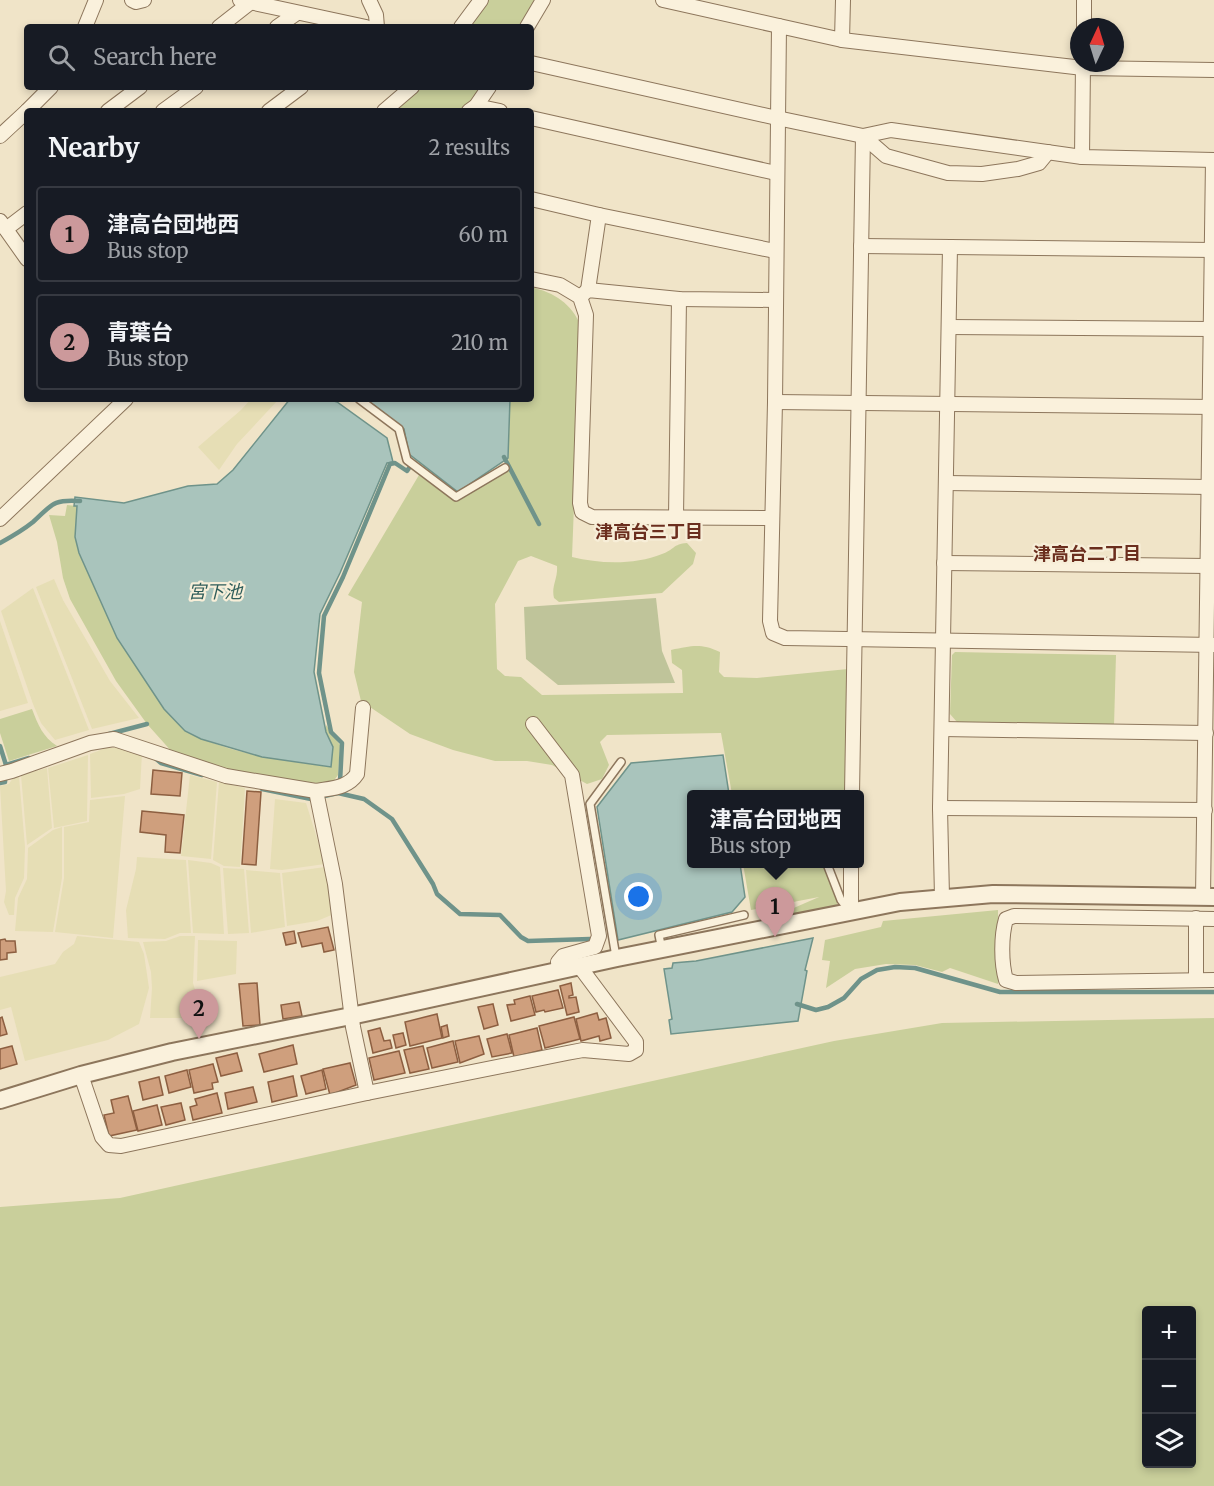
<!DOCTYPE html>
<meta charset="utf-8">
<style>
:root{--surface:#171b24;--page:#20242c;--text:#f1f3f6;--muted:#9ea1a6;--line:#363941;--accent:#cc999b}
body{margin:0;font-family:Merriweather,"Noto Sans JP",serif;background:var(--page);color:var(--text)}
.controls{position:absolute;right:18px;bottom:18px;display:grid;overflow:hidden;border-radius:6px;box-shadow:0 3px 9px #0003}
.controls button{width:54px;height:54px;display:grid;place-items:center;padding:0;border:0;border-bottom:2px solid var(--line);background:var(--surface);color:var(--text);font:30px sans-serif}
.compass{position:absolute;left:1070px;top:18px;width:54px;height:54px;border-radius:50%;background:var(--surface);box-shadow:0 3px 9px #0003;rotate:4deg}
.you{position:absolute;left:639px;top:897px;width:21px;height:21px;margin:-15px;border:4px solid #fff;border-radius:50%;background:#1a73e8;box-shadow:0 0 0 9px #1a73e833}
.badge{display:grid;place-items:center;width:39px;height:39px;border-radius:50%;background:var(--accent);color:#111;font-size:20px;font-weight:700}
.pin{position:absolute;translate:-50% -50px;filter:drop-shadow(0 2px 3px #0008)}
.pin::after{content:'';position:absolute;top:32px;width:21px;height:18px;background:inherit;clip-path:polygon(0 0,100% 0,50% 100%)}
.popup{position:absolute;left:687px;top:790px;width:177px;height:78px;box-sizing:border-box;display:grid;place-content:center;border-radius:6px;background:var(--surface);filter:drop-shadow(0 2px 4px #0005);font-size:20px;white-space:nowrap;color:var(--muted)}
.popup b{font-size:22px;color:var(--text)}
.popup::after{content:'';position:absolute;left:50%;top:100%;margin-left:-12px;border:12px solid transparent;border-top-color:var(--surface)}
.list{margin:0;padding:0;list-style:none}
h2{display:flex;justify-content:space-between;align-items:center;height:78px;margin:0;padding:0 24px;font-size:26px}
h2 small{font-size:20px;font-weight:400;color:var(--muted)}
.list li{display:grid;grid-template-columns:39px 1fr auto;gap:18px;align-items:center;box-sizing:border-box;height:96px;margin:0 12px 12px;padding:0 12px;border:2px solid var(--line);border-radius:6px}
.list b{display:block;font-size:22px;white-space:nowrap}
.list p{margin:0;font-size:20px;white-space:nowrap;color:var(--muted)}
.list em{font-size:20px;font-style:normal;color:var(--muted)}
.icon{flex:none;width:33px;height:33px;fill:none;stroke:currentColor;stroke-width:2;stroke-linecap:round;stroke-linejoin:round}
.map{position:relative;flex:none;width:1214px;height:1486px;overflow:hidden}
.search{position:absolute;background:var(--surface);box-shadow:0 3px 9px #0003;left:24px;top:24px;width:510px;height:66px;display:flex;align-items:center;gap:15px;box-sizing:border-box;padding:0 21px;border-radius:6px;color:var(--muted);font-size:22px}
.panel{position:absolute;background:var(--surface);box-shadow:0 3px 9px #0003;left:24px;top:108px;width:510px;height:294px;border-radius:6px}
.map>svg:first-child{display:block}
.farmland{fill:#e6deb5}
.green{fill:#c9cf9b;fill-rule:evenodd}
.cemetery{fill:#bfc49a}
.water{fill:#a9c4bc;stroke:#6f938a;stroke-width:1.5}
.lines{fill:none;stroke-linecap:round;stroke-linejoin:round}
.stream{stroke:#6f938a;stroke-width:4.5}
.building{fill:#cf9f7d;stroke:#8d5f41;stroke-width:1.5}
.service-casing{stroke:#8d765c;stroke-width:10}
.minor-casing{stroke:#8d765c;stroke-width:16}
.tertiary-casing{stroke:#8d765c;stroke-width:20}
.service{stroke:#faf1dc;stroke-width:7}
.minor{stroke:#faf1dc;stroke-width:14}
.tertiary{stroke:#faf1dc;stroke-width:16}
.labels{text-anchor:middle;stroke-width:4.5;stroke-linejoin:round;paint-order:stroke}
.neighbourhood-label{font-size:18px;font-weight:bold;fill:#6b2e1e;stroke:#f7eed8}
.water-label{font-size:18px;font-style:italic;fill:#2f5d5a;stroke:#f7eed8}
</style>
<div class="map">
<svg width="1214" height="1486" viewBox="0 0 1214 1486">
<rect width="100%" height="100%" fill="#f0e4c8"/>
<g class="farmland">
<path d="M251,399H279L237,444L219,470L198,447L241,410Z"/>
<path d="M54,579L63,600L110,681L139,718L92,729L36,587Z"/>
<path d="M33,588L89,730L55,740L41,723L33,704L1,611Z"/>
<path d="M0,621L28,703L0,711Z"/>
<path d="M106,748H123L142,753L140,789L124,794L91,798L90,754Z"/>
<path d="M88,755L87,821L54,828L48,768Z"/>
<path d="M47,768L52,828L27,845L21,775Z"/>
<path d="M190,775L217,782L211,859L181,856Z"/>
<path d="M19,776L25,847L24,878L15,898L14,915H9L4,902L6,891L0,786L9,784L13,778Z"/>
<path d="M219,782L245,788L240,867L224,866L213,860Z"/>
<path d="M125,796L113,938L55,932L64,878V827L89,822L90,800Z"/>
<path d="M275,799L306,803L325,864L282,870L270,869Z"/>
<path d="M62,827V878L53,932L15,931L18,898L27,879L28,848L53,830Z"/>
<path d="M137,857L186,860L191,933H180L165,939L128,938L126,910L136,869Z"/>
<path d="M188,860L211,863L220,867L224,934L193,933Z"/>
<path d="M325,867L334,914L317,921L287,926L282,873Z"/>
<path d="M223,868L244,869L249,933L228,934Z"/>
<path d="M246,870L280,873L285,927L251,933Z"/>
<path d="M77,936L139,942L144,954L149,988L139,1024L108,1040L25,1061L11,1007L0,1010V977L55,964L63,952L74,944Z"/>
<path d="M180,936H195L193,983L200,1006L189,1018H150L152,988L151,972L143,942L166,941Z"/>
<path d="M198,940L237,941L236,974L197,981Z"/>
</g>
<g class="green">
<path d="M487,0H538L522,27H471Z"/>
<path d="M419,87H485L463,111H392Z"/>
<path d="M531,287C555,293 571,303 581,326L572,557C600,564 635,565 662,554C674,550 673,544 687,543L696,553L693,564L662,593L559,602L554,598C551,586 558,579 557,566L531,556L518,561L495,604L497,669L505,676L521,677L542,695L683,693L682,670L672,663L671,650C692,646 700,643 720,652L719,672L724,677L757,678L848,669L845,794H732L721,733L607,735L600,742L609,765L602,779L587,784L552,765L527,761H495L453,750L410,734L361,701L354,672L362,602L348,595L419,475L456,502L508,471L510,399H531Z"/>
<path d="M67,505L77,506L75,537L185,731C230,754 281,760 330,767L333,747L326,732V725L340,745L338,775L333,782L316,783L228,771L173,753L147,724L116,681L70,599L63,578L57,542L49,515L65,516Z"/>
<path d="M955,652L1116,655L1114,726L957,722L950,714L952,655Z"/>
<path d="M32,709C38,725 43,737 57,746L9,761L0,733V719Z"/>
<path d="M743,864H823L838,902L836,906L764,921L819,897L751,910Z"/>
<path d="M998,910V984L950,968L942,972L915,965L886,964L855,969L826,988L830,961L822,960L825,940L881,927L883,921Z"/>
<path d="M1214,1018V1486H0V1207L120,1198L834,1041L942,1023ZM1146,1310H1192V1464H1146Z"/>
</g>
<path class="cemetery" d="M656,598L662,651L675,683L558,685L526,659L524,607Z"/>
<g class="water">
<path d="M290,399H328L337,402L387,438L393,462L387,463L340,573L320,614L314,672L326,732L333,747L331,767L262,757L201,739L185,731L164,709L117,638L79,553L75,537L77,506H74L75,497L124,503L188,486L217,484L233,470Z"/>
<path d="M366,399H510L508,458L458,492L409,454L404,429Z"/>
<path d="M723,755L729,794H691V864H740L745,897L732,912L618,940L597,807L631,763Z"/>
<path d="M813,938L805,970L807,971L798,1021L671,1034L669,1020L672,1019L664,969L672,968L673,963L696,961Z"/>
</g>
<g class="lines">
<g class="stream">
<path d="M504,457L539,524"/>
<path d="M0,543C11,537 23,530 33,522C52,505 52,499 80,501"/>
<path d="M109,734L147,724"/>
<path d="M0,746L6,765"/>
<path d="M155,758L161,763L202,775"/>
<path d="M340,782L342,743L331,732L319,673L324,616L343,577L390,464L395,463L407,471L409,468"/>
<path d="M0,783L5,782L6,765L29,758"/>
<path d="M262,789L311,799L338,793L364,799L392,819L433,884L437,894L460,914L500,915L521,937L528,941L590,939"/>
<path d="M797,1004L816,1010L828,1007L844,998L861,979L877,970L895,967L915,968L1000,992H1214"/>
</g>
</g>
<g class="building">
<path d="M153,770L182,773L180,796L151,794Z"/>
<path d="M247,791L261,792L256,865L242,864Z"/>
<path d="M142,811L184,815L180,853L165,852L166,835L140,832Z"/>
<path d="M328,927L334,950L324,952L322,943L302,947L298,933Z"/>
<path d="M294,931L296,943L286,945L283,933Z"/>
<path d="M5,939L6,941H15L16,952L7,953V959L0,960V940Z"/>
<path d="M257,983L260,1025L243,1026L239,984Z"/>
<path d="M571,983L573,995L569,996V998L576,997L579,1012L567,1015L560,986Z"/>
<path d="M558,990L563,1008L545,1012L544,1010L536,1012L532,996Z"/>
<path d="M530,996L535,1015L511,1021L507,1005L515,1004L514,1000Z"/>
<path d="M299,1002L302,1016L283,1019L281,1005Z"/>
<path d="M493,1004L498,1025L484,1029L478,1007Z"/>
<path d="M597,1013L599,1020L606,1018L611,1038L600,1041L599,1036L581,1041L576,1019Z"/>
<path d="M437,1014L442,1038L410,1046L405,1022Z"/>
<path d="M2,1017L7,1034L0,1036V1018Z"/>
<path d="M574,1017L580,1039L545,1048L539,1026Z"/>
<path d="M447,1025L449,1036L443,1038L441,1027Z"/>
<path d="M380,1028L384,1041L390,1040L392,1048L373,1053L368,1031Z"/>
<path d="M537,1028L542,1050L514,1057L509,1035Z"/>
<path d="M403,1033L406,1045L396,1048L393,1035Z"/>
<path d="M507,1034L512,1053L492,1057L487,1039Z"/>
<path d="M479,1036L484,1054L460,1063L455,1041Z"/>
<path d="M453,1041L458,1062L432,1068L427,1048Z"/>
<path d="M293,1045L297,1064L264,1072L259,1054Z"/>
<path d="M12,1046L17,1064L0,1069V1049Z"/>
<path d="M423,1046L429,1069L410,1073L404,1050Z"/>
<path d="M399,1051L405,1073L374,1080L369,1058Z"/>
<path d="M237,1053L242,1071L221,1076L216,1058Z"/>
<path d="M350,1063L356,1085L330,1095L323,1069Z"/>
<path d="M213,1064L218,1082L212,1083L213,1089L194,1093L189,1070Z"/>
<path d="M187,1070L191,1087L169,1093L165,1076Z"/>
<path d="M322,1070L326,1089L306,1094L301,1076Z"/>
<path d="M293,1076L297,1096L272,1102L268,1082Z"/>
<path d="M159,1077L163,1095L143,1100L139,1082Z"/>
<path d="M253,1087L257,1102L228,1109L225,1093Z"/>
<path d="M217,1093L222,1113L193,1120L190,1107L197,1105L195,1099Z"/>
<path d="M128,1096L137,1130L109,1136L104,1115L114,1113L111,1100Z"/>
<path d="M181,1103L185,1120L166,1125L161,1107Z"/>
<path d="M157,1105L162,1125L138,1131L133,1111Z"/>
</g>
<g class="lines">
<g class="service-casing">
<g id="service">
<path d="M359,399L399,429L407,460L456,497L505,468"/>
<path d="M827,864L841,900L849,910"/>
<path d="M662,950L659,935L744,915"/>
<path d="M616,957L590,804L621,762"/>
</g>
</g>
<g class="minor-casing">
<g id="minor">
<path d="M132,0L136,2L144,0"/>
<path d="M240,0L366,27"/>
<path d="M369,0L376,15L377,27"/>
<path d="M663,0L779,26"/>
<path d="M843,0L842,40L779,26L775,402L770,621L773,633L785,638L1214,645"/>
<path d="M85,27L96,0"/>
<path d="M219,27L251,2"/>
<path d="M277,27L297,13"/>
<path d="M461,27L481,0"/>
<path d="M527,27L543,0"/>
<path d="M1084,27V0"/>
<path d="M842,40L1083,68L1214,70"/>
<path d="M531,63L777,118L863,136L891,130L1082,157L1214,160"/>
<path d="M476,106L500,111"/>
<path d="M27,111L51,87"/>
<path d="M108,111L140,87"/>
<path d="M163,111L196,87"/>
<path d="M269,111L301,87"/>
<path d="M384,111L412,87"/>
<path d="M469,111L476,106L489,87"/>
<path d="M531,118L776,173"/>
<path d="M0,136L27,111"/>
<path d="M863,136L886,156L948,173L982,174L1018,169L1039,163L1048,152"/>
<path d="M1082,157L1083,63"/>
<path d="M531,199L599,215L775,251"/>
<path d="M0,221L27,259"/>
<path d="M6,229L27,213"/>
<path d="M861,246L1213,250"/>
<path d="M531,279L560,285L580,297L586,315L580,503L582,512L592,517L772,518"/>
<path d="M588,290L599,215"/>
<path d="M580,297L588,290L679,299L774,300"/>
<path d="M949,327L1211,329"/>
<path d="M775,402L1214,407"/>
<path d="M946,483L1209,487"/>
<path d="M676,517L679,299"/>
<path d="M0,519L126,399"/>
<path d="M944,563L1208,566"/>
<path d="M533,724L572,775L599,936L595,947L563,956L558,962L559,971"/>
<path d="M942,729L1206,733"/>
<path d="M0,774L12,771L90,743L114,739L226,776L316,791L335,884L353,1027L367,1093"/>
<path d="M316,791C332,788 348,788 357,774L363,708"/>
<path d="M852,794L863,136"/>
<path d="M940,808L1205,810"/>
<path d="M942,897L940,808L950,247"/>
<path d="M1203,897L1213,160"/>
<path d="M851,912V864"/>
<path d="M1214,919L1014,916L1006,919C1001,936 1001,963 1006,980L1016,983L1214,980"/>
<path d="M1196,980V918"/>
<path d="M81,1075L102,1137L109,1145L121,1146L367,1093L567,1053L583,1050L629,1054L636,1050V1042L580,967"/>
</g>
</g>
<g class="tertiary-casing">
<path id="tertiary" d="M0,1100L81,1075L172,1052L351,1016L617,958L900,902L993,894L1214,897"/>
</g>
<use href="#service" class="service"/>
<use href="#minor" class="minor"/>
<use href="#tertiary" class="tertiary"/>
</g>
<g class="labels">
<g class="neighbourhood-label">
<text x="649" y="538">津高台三丁目</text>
<text x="1087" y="560">津高台二丁目</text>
</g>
<g class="water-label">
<text x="215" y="598">宮下池</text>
</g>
</g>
</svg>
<div class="controls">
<button>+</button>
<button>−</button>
<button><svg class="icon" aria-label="layers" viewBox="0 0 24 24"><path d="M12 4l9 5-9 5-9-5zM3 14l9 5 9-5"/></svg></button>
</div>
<svg class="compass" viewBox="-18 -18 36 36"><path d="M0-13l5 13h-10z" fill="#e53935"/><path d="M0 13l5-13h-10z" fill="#9ea1a6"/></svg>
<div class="you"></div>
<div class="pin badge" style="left:775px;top:937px">1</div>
<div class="popup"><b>津高台団地西</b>Bus stop</div>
<div class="pin badge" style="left:199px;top:1039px">2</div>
<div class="search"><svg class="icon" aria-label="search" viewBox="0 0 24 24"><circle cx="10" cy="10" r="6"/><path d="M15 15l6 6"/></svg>Search here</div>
<section class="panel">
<h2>Nearby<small>2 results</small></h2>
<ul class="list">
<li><span class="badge">1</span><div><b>津高台団地西</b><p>Bus stop</p></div><em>60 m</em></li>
<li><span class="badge">2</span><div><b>青葉台</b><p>Bus stop</p></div><em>210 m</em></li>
</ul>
</section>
</div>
